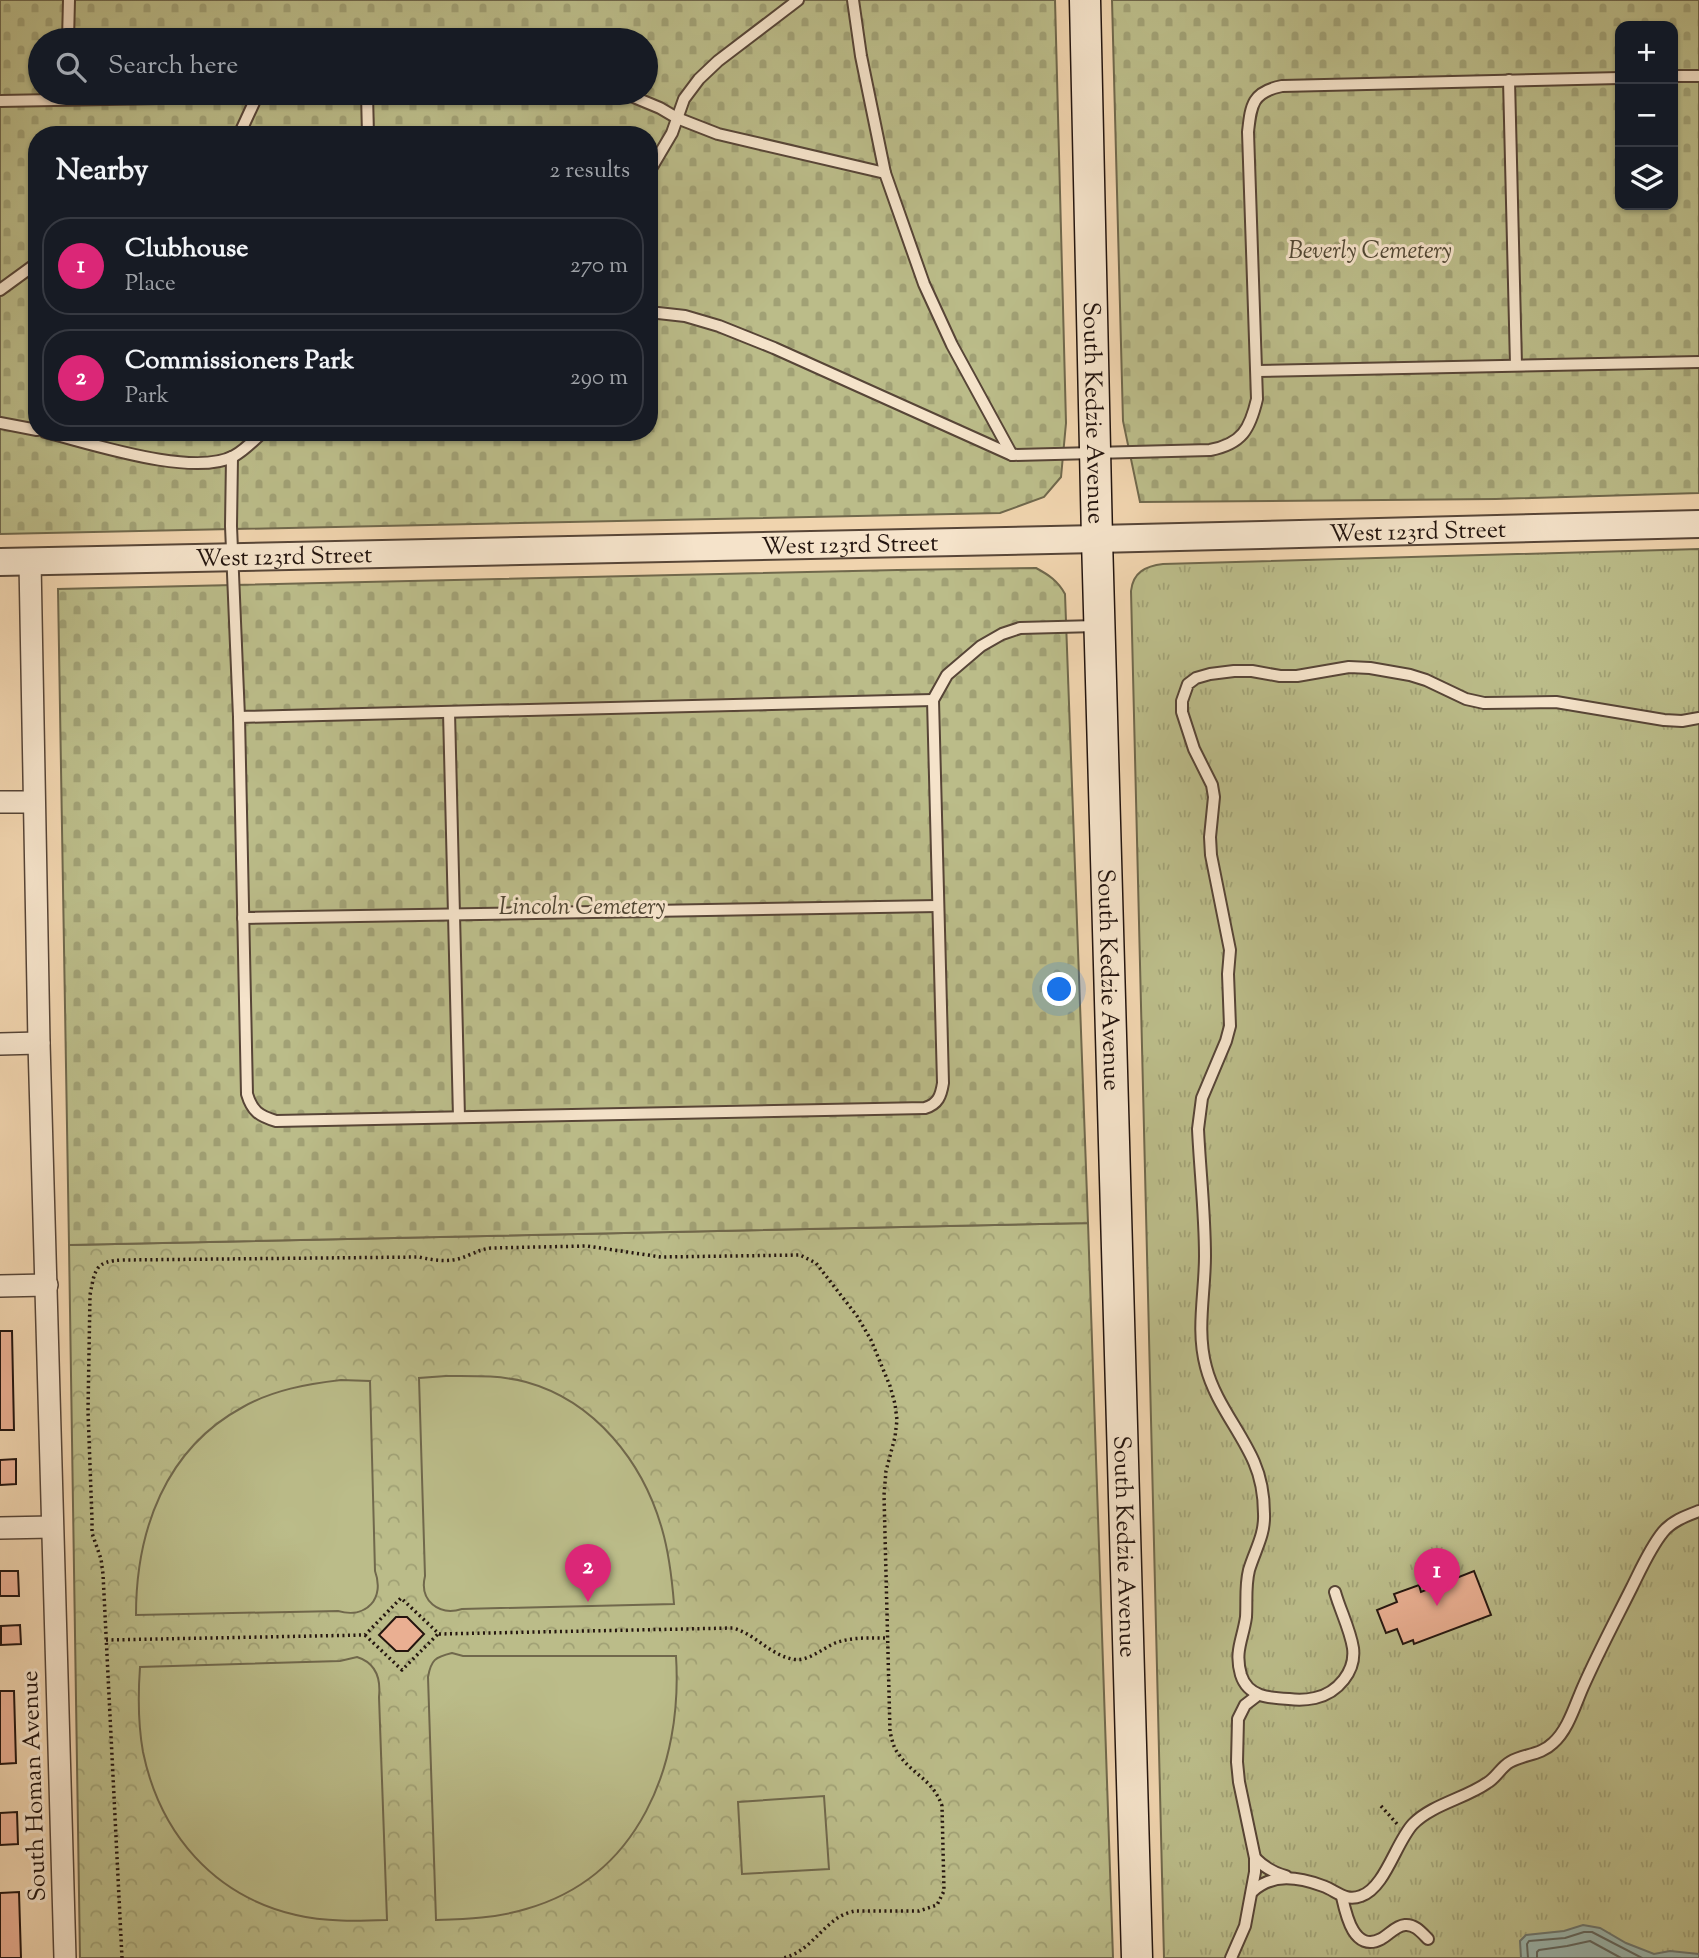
<!DOCTYPE html>
<meta charset="utf-8">
<style>
:root{--surface:#171b24;--page:#242831;--text:#f1f3f6;--muted:#9ea1a6;--line:#363941;--accent:#db2777}
body{margin:0;font-family:"Sorts Mill Goudy",serif;background:var(--page);color:var(--text)}
.controls{position:absolute;right:21px;top:21px;display:grid;overflow:hidden;border-radius:14px;box-shadow:0 2px 5px #0004}
.controls button{width:63px;height:63px;display:grid;place-items:center;padding:0;border:0;border-bottom:2px solid var(--line);background:var(--surface);color:var(--text);font:35px sans-serif}
.you{position:absolute;left:1060px;top:990px;width:24px;height:24px;margin:-18px;border:5px solid #fff;border-radius:50%;background:#1a73e8;box-shadow:0 0 0 10px #1a73e833}
.badge{display:grid;place-items:center;width:46px;height:46px;border-radius:50%;background:var(--accent);color:#fff;font-size:23px;font-weight:700}
.pin{position:absolute;translate:-50% -58px;filter:drop-shadow(0 2px 4px #0008)}
.pin::after{content:'';position:absolute;top:37px;width:24px;height:21px;background:inherit;clip-path:polygon(0 0,100% 0,50% 100%)}
.list{margin:0;padding:0;list-style:none}
h2{display:flex;justify-content:space-between;align-items:center;height:91px;margin:0;padding:0 28px;font-size:30px}
h2 small{font-size:23px;font-weight:400;color:var(--muted)}
.list li{display:grid;grid-template-columns:46px 1fr auto;gap:21px;align-items:center;box-sizing:border-box;height:98px;margin:0 14px 14px;padding:0 14px;border:2px solid var(--line);border-radius:28px}
.list b{display:block;font-size:26px;white-space:nowrap}
.list p{margin:0;font-size:23px;white-space:nowrap;color:var(--muted)}
.list em{font-size:23px;font-style:normal;color:var(--muted)}
.icon{flex:none;width:38px;height:38px;fill:none;stroke:currentColor;stroke-width:2;stroke-linecap:round;stroke-linejoin:round}
.map{position:relative;flex:none;width:1699px;height:1958px;overflow:hidden}
.search{position:absolute;background:var(--surface);box-shadow:0 2px 5px #0004;left:28px;top:28px;width:630px;height:77px;display:flex;align-items:center;gap:18px;box-sizing:border-box;padding:0 24px;border-radius:38px;color:var(--muted);font-size:26px}
.panel{position:absolute;background:var(--surface);box-shadow:0 2px 5px #0004;left:28px;top:126px;width:630px;height:315px;border-radius:28px}
.map>svg:first-child{display:block}
.grass{fill:url(#grass-tufts);stroke:#70684c;stroke-width:2}
.forest{fill:url(#forest-crowns);stroke:#70684c;stroke-width:2}
.cemetery{fill:url(#cemetery-stones);stroke:#70684c;stroke-width:2;fill-rule:evenodd}
.pitch{fill:#bbbc89;stroke:#70684c;stroke-width:2}
.water{fill:#9bb7af;stroke:#6b766f;stroke-width:2}
.lines{fill:none;stroke-linecap:round;stroke-linejoin:round}
.shore{stroke:#60665f;stroke-width:2}
.building{fill:#eaaf92;stroke:#24150f;stroke-width:2}
.service-casing{stroke:#574537;stroke-width:14}
.minor-casing{stroke:#574537;stroke-width:24}
.tertiary-casing{stroke:#574537;stroke-width:30}
.secondary-casing{stroke:#24150f;stroke-width:33}
.path{stroke:#24150f;stroke-width:3.5;stroke-dasharray:2 3.5;stroke-linecap:butt}
.service{stroke:#f5e3ca;stroke-width:10}
.minor{stroke:#f5e3ca;stroke-width:21}
.tertiary{stroke:#f5e3ca;stroke-width:26}
.secondary{stroke:#f5e3ca;stroke-width:30}
.labels{text-anchor:middle;stroke-width:6;stroke-linejoin:round;paint-order:stroke}
.park-label{font-size:24px;font-style:italic;fill:#514734;stroke:#f5e3ca}
.street-label{font-size:24px;fill:#24150f;stroke:#f5e3ca}
</style>
<div class="map">
<svg width="1699" height="1958" viewBox="0 0 1699 1958">
<defs>
<pattern id="grass-tufts" width="24" height="20" patternUnits="userSpaceOnUse" patternTransform="scale(1.75)"><rect width="24" height="20" fill="#bbbc89"/><path d="M3 7l-1-3M5 7V3M7 7l1-3M15 17l-1-3M17 17v-4M19 17l1-3" fill="none" stroke="#a1a175"/></pattern>
<pattern id="forest-crowns" width="20" height="18" patternUnits="userSpaceOnUse" patternTransform="scale(1.75)"><rect width="20" height="18" fill="#bbbc89"/><path d="M2 6a3 3 0 1 1 6 0M12 15a3 3 0 1 1 6 0" fill="none" stroke="#a1a175"/></pattern>
<pattern id="cemetery-stones" width="16" height="16" patternUnits="userSpaceOnUse" patternTransform="scale(1.75)"><rect width="16" height="16" fill="#bbbc89"/><path d="M2 7V4a2 2 0 0 1 4 0v3zM10 15v-3a2 2 0 0 1 4 0v3z" fill="#a1a175"/></pattern>
</defs>
<rect width="100%" height="100%" fill="#f0d4ae"/>
<filter id="stains"><feTurbulence type="fractalNoise" baseFrequency=".00286" numOctaves="4"/><feColorMatrix values="0 0 0 0 .2 0 0 0 0 .09 0 0 0 0 .02 0 0 0 .5 -.17"/></filter>
<radialGradient id="worn" r=".72"><stop offset=".6" stop-color="#630" stop-opacity="0"/><stop offset="1" stop-color="#630" stop-opacity=".3"/></radialGradient>
<path class="grass" d="M1699,549V1958H1164L1131,591C1133,572 1146,566 1163,564Z"/>
<path class="forest" d="M1088,1223L1113,1958H80L69,1245Z"/>
<g class="cemetery">
<path d="M0,0H1055L1066,423L1061,477L1044,497L1000,513L0,534ZM40,40H646V93H40ZM37,135H649V432H37Z"/>
<path d="M1112,0H1699V493L1496,499L1140,502L1123,421ZM1620,26H1673V205H1620Z"/>
<path d="M1036,568C1049,575 1058,581 1065,594L1088,1223L69,1245L58,589L898,570Z"/>
</g>
<g class="pitch">
<path d="M446,1376C472,1376 500,1375 526,1382C595,1401 643,1462 662,1529C669,1553 672,1579 674,1604L462,1609C439,1616 419,1601 425,1576L419,1378Z"/>
<path d="M341,1380L370,1381L375,1571C385,1598 367,1619 338,1611L136,1615C136,1531 165,1449 243,1407C273,1390 307,1384 341,1380Z"/>
<path d="M452,1653L463,1656H676C683,1765 639,1877 526,1909C497,1918 466,1919 436,1920L428,1677C431,1660 435,1657 452,1653Z"/>
<path d="M357,1657C376,1663 381,1678 379,1697L387,1920C357,1921 325,1922 296,1915C214,1896 160,1834 143,1752C138,1724 138,1695 140,1667L340,1661Z"/>
<path d="M824,1796L829,1869L742,1874L738,1802Z"/>
</g>
<path class="water" d="M1583,1925L1600,1928L1626,1943L1654,1954L1670,1951L1699,1954V1958H1521L1520,1941L1526,1935L1564,1931Z"/>
<g class="lines">
<g class="shore">
<path d="M1528,1958L1527,1944L1529,1941L1565,1938L1584,1932H1592L1642,1958"/>
<path d="M1537,1958V1952L1539,1950L1567,1946L1590,1941L1621,1958"/>
</g>
</g>
<g class="building">
<path d="M0,1331H12L14,1430H0Z"/>
<path d="M16,1459V1484L0,1485V1460Z"/>
<path d="M0,1571H18L19,1596H0Z"/>
<path d="M1474,1571L1491,1615L1414,1644L1413,1640L1403,1644L1397,1629L1386,1633L1377,1610L1397,1602L1394,1594L1419,1585L1421,1592Z"/>
<path d="M396,1617H407L424,1634L408,1651H396L379,1635Z"/>
<path d="M20,1625L21,1644L1,1645V1626Z"/>
<path d="M0,1691H14L16,1763L0,1764Z"/>
<path d="M17,1812L18,1844L0,1845V1813Z"/>
<path d="M19,1892L21,1958H0V1893Z"/>
</g>
<g class="lines">
<g class="service-casing">
<g id="service">
<path d="M853,0L861,56L885,173L924,284L952,345L1012,455"/>
<path d="M68,40L69,0"/>
<path d="M1673,76H1699"/>
<path d="M1509,80L1516,365"/>
<path d="M624,93L660,108L677,118L718,134L885,173"/>
<path d="M367,94L368,135"/>
<path d="M0,101L431,93"/>
<path d="M239,135L257,96"/>
<path d="M649,172L672,133L684,99L699,79L718,61L798,0"/>
<path d="M0,290L37,263"/>
<path d="M649,312L685,316L719,326L774,348L1012,455L1210,450C1242,444 1250,429 1257,399L1248,132C1251,105 1252,92 1282,86L1620,78"/>
<path d="M1257,371L1699,362"/>
<path d="M0,423L37,430"/>
<path d="M45,432C90,443 193,478 234,456C245,450 254,440 263,432"/>
<path d="M232,457L231,526L239,717L247,1094C252,1111 259,1116 276,1121L925,1108C938,1104 941,1096 943,1083L933,700L947,675L981,646L1002,634L1020,628L1096,626"/>
<path d="M449,712L459,1117"/>
<path d="M239,717L933,700"/>
<path d="M243,918L938,906"/>
<path d="M1335,1592C1340,1610 1350,1629 1353,1648C1356,1671 1338,1693 1315,1698C1306,1700 1297,1700 1289,1699C1269,1698 1248,1697 1241,1675C1234,1651 1243,1639 1246,1617C1247,1601 1245,1586 1249,1570C1255,1550 1265,1535 1264,1514C1264,1497 1261,1478 1254,1462C1240,1430 1215,1402 1206,1367C1196,1330 1205,1294 1205,1256C1205,1214 1200,1171 1198,1129L1202,1098L1226,1041L1230,1026L1228,974L1230,950L1211,855L1210,837L1214,797L1212,785L1194,749L1182,712V701L1188,684L1196,678L1210,674L1234,671H1252L1280,676H1297L1349,667L1370,668L1410,675L1426,680L1466,699L1484,703L1556,702L1664,720L1682,721L1699,718"/>
<path d="M1255,1858C1264,1867 1273,1873 1286,1876"/>
<path d="M1253,1891C1273,1873 1298,1877 1323,1886C1337,1891 1345,1902 1361,1896C1385,1888 1396,1842 1413,1824C1431,1805 1466,1798 1487,1783C1496,1778 1501,1767 1510,1762C1524,1754 1541,1755 1553,1743C1568,1730 1575,1705 1583,1687C1598,1653 1615,1621 1632,1587C1641,1569 1650,1548 1663,1532C1672,1521 1686,1516 1699,1511"/>
<path d="M1342,1897C1346,1915 1354,1953 1381,1939C1389,1935 1395,1926 1405,1925C1415,1924 1422,1933 1428,1939"/>
<path d="M1231,1958L1245,1926L1255,1872V1858L1239,1782L1237,1762L1238,1719L1245,1705L1258,1695"/>
</g>
</g>
<g class="minor-casing">
<g id="minor">
<path d="M30,562L39,1043L65,1958"/>
<path d="M0,802H33"/>
<path d="M0,1044L39,1043"/>
<path d="M0,1286L47,1285"/>
<path d="M0,1528L52,1527"/>
</g>
</g>
<g class="tertiary-casing">
<g id="tertiary">
<path id="s1" d="M0,562L1097,539L1699,524"/>
</g>
</g>
<g class="secondary-casing">
<g id="secondary">
<path id="s2" d="M1085,0L1097,539L1137,1958"/>
</g>
</g>
<g class="path">
<path d="M365,1635L402,1670L438,1634"/>
<path d="M106,1640L365,1635L401,1598L439,1634L733,1628C755,1634 769,1654 792,1659C808,1663 823,1647 838,1642C854,1637 871,1638 887,1638"/>
<path d="M1381,1806L1398,1825"/>
<path d="M122,1958L103,1574L101,1559L92,1533V1520L88,1411L90,1295C95,1269 95,1261 123,1260L419,1257C436,1261 453,1263 469,1255C477,1252 482,1249 491,1248L587,1246L661,1257L800,1255L816,1263L857,1316L871,1340L890,1386L895,1404L897,1420L895,1437L886,1471L884,1495L890,1732C892,1739 893,1747 898,1753C911,1774 933,1779 942,1806L944,1891L937,1905L919,1911H855C850,1912 844,1914 839,1917C819,1930 807,1953 783,1958"/>
</g>
<use href="#service" class="service"/>
<use href="#minor" class="minor"/>
<use href="#tertiary" class="tertiary"/>
<use href="#secondary" class="secondary"/>
</g>
<g class="labels">
<g class="park-label">
<text x="1370" y="258">Beverly Cemetery</text>
<text x="582" y="914">Lincoln Cemetery</text>
</g>
<g class="street-label">
<text dy="8" stroke="none"><textPath href="#s2" startOffset="413">South Kedzie Avenue</textPath></text>
<text dy="8" stroke="none"><textPath href="#s1" startOffset="1418">West 123rd Street</textPath></text>
<text dy="8" stroke="none"><textPath href="#s1" startOffset="850">West 123rd Street</textPath></text>
<text dy="8" stroke="none"><textPath href="#s1" startOffset="284">West 123rd Street</textPath></text>
<text dy="8" stroke="none"><textPath href="#s2" startOffset="980">South Kedzie Avenue</textPath></text>
<text dy="8" stroke="none"><textPath href="#s2" startOffset="1547">South Kedzie Avenue</textPath></text>
<text transform="translate(33 1786) rotate(-92)" y="8">South Homan Avenue</text>
</g>
</g>
<rect width="100%" height="100%" filter="url(#stains)"/>
<rect width="100%" height="100%" fill="url(#worn)"/>
</svg>
<div class="controls">
<button>+</button>
<button>−</button>
<button><svg class="icon" aria-label="layers" viewBox="0 0 24 24"><path d="M12 4l9 5-9 5-9-5zM3 14l9 5 9-5"/></svg></button>
</div>
<div class="you"></div>
<div class="pin badge" style="left:1437px;top:1606px">1</div>
<div class="pin badge" style="left:588px;top:1602px">2</div>
<div class="search"><svg class="icon" aria-label="search" viewBox="0 0 24 24"><circle cx="10" cy="10" r="6"/><path d="M15 15l6 6"/></svg>Search here</div>
<section class="panel">
<h2>Nearby<small>2 results</small></h2>
<ul class="list">
<li><span class="badge">1</span><div><b>Clubhouse</b><p>Place</p></div><em>270 m</em></li>
<li><span class="badge">2</span><div><b>Commissioners Park</b><p>Park</p></div><em>290 m</em></li>
</ul>
</section>
</div>
